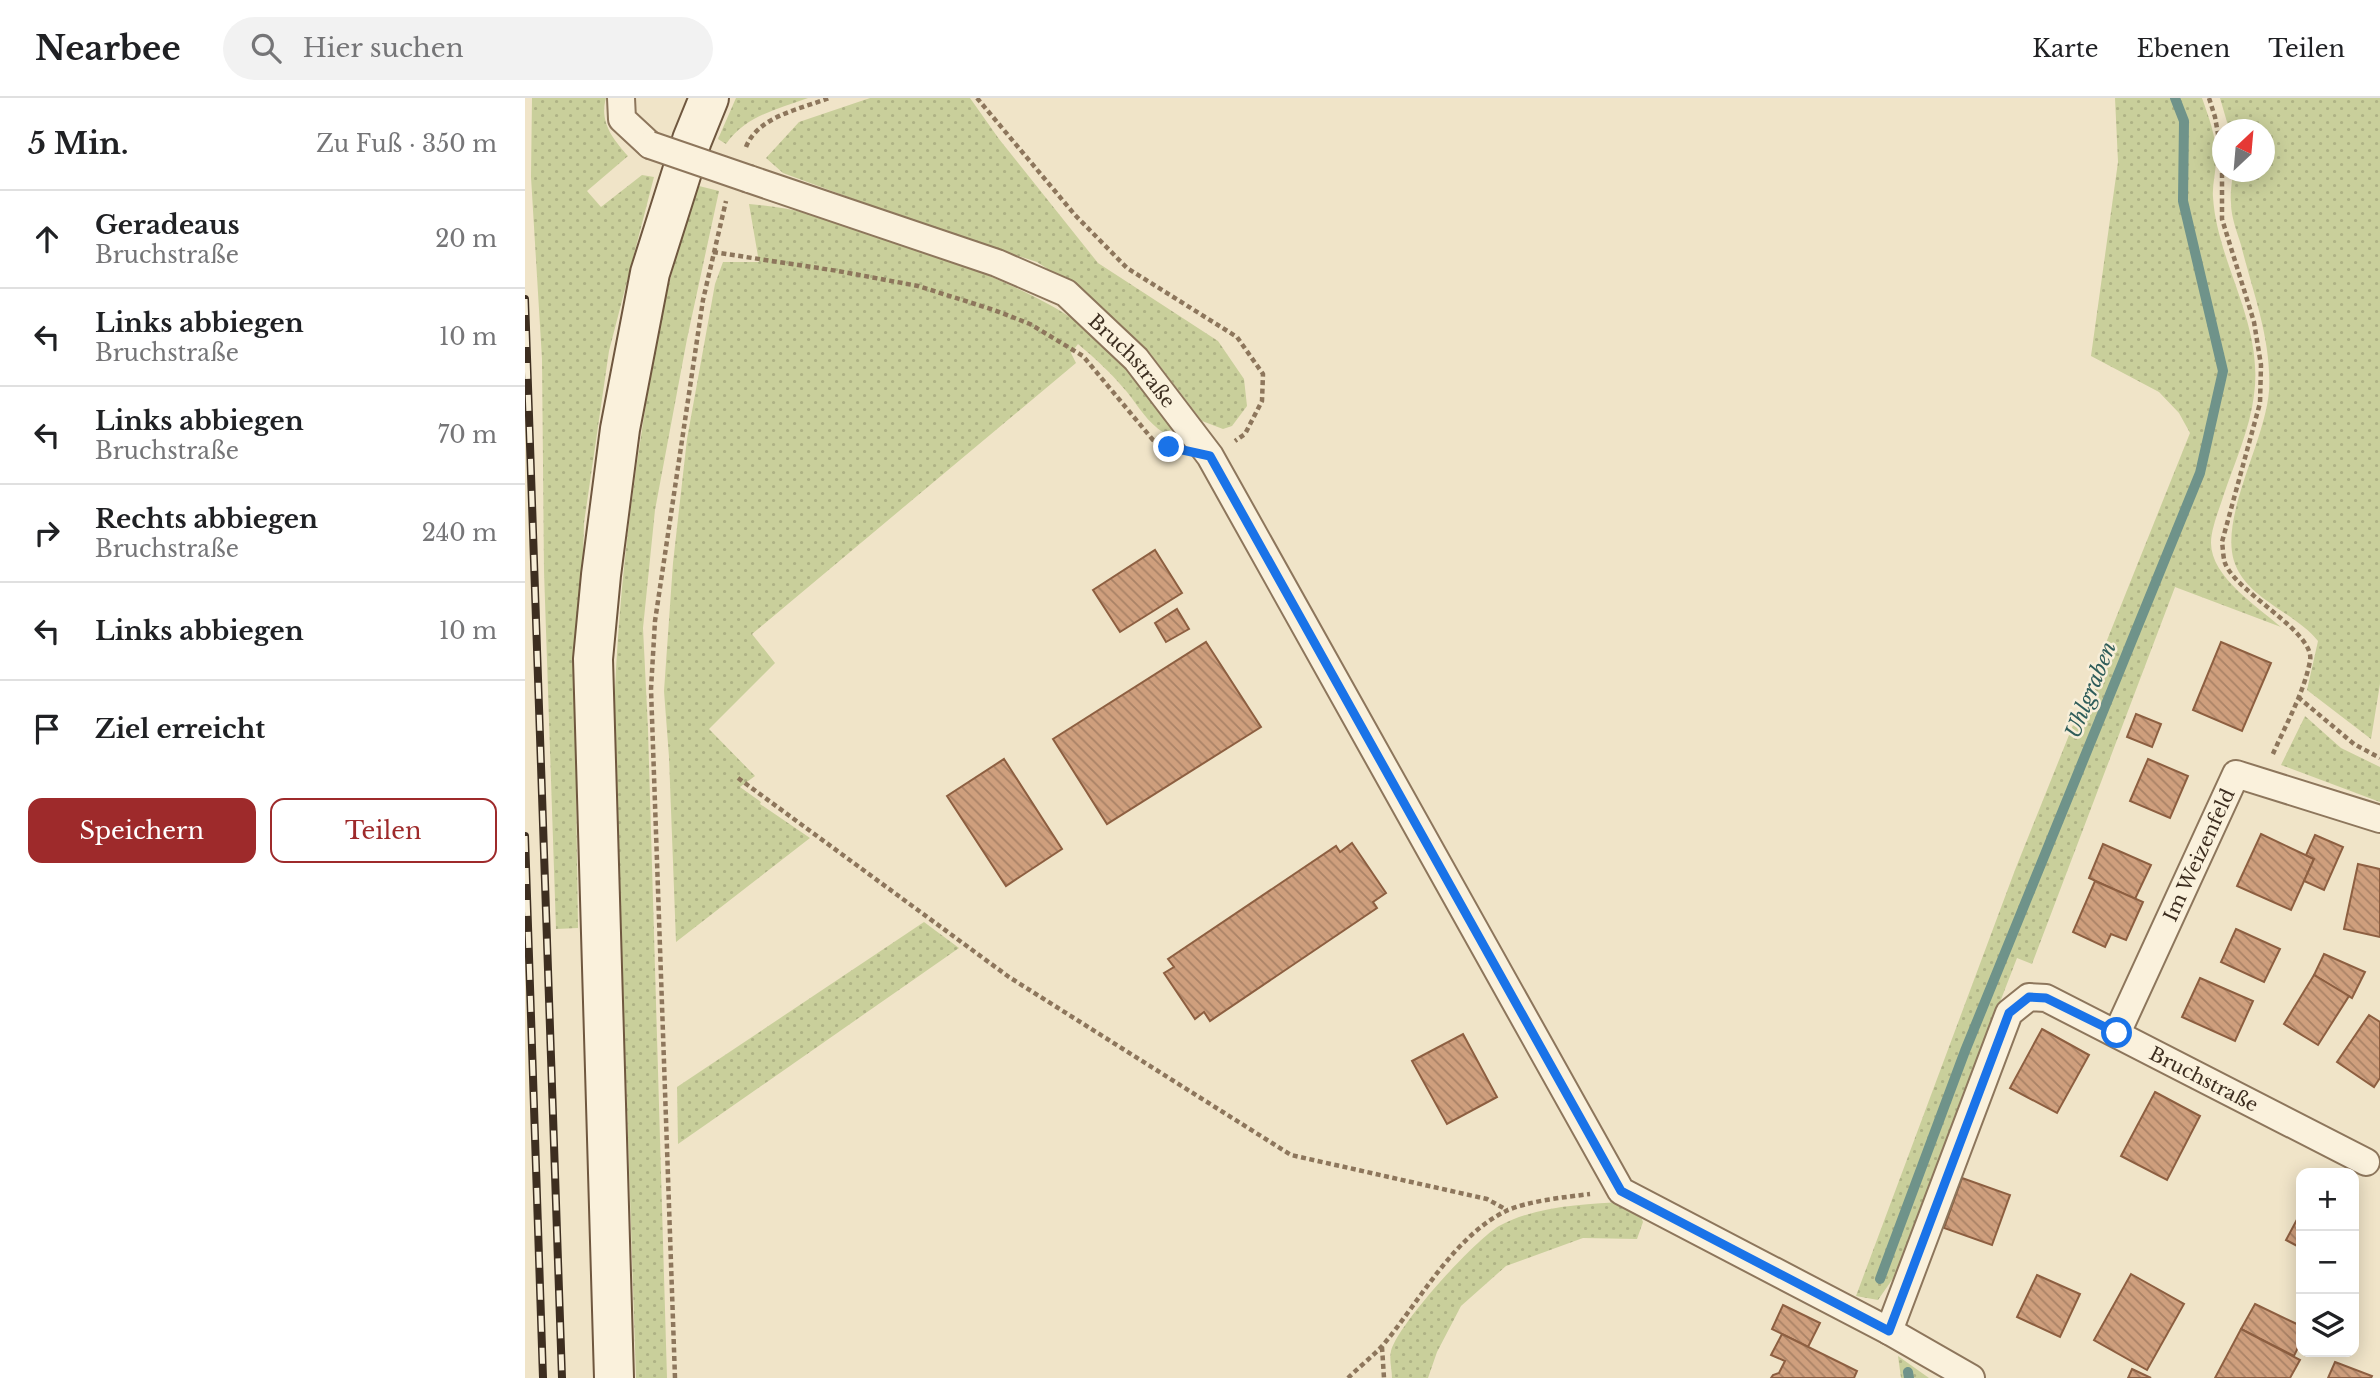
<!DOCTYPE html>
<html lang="de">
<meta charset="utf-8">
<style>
:root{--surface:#fff;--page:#f2f2f2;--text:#202124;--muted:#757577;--line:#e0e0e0;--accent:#9e2a2b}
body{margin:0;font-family:"Libre Baskerville",serif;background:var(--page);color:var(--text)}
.controls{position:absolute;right:21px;bottom:21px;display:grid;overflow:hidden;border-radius:14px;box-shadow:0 4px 18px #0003}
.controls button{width:63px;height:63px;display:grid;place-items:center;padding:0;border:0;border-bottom:2px solid var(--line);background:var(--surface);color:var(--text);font:35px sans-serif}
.compass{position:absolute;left:1687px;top:21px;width:63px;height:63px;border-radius:50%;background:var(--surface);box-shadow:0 4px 18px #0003;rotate:26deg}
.stop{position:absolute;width:21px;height:21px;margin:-16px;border:5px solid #1a73e8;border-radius:50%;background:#fff}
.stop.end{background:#1a73e8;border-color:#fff;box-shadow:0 2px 7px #0008}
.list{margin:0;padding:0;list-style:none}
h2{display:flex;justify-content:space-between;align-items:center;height:91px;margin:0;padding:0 28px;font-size:30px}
h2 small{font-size:23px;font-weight:400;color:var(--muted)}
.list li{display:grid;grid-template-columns:46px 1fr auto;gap:21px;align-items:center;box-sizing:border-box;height:98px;padding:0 28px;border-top:2px solid var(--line)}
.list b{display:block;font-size:26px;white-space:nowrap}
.list p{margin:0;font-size:23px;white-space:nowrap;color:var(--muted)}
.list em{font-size:23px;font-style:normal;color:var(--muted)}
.actions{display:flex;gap:14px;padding:21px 28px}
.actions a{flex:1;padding:16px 0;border:2px solid var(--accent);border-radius:14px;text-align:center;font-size:24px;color:var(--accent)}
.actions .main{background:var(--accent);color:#fff}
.icon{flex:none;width:38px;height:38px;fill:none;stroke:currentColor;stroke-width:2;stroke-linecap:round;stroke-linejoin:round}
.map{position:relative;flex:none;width:1855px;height:1280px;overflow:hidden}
header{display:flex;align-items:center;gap:42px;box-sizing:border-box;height:98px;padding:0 35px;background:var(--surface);border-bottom:2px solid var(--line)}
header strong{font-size:33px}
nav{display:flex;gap:38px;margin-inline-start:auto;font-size:24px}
.search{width:490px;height:63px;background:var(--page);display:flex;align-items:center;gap:18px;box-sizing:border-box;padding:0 24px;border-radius:38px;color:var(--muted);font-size:26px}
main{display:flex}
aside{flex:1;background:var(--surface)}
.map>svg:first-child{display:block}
.grass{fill:url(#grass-dots)}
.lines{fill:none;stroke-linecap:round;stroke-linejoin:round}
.stream{stroke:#6f938a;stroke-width:10}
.building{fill:url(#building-back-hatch);stroke:#8d5f41;stroke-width:2}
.street-casing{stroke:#8d765c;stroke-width:30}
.secondary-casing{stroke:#6f573f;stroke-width:42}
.path{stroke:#8d765c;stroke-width:4.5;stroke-dasharray:5 3.5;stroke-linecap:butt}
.street{stroke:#faf1dc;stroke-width:26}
.secondary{stroke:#faf1dc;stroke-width:38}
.rail-casing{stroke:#3d2e20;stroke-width:8}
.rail{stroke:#f7eed8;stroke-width:5;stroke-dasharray:16;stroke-linecap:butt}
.street-bridge-casing{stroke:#8d765c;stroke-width:30;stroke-linecap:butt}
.street-bridge{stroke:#faf1dc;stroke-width:26}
.route{stroke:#1a73e8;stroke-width:9}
.labels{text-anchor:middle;stroke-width:5;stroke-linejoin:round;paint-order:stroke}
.street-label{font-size:19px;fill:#3d2e20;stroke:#f7eed8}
.water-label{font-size:21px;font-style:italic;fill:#2f5d5a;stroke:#f7eed8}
</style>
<header>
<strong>Nearbee</strong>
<div class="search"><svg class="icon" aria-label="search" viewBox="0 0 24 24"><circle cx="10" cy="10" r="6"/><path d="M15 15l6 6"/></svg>Hier suchen</div>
<nav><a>Karte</a><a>Ebenen</a><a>Teilen</a></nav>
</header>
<main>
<aside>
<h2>5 Min.<small>Zu Fuß · 350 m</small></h2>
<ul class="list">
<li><svg class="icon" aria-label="ahead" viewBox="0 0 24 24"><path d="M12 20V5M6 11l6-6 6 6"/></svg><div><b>Geradeaus</b><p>Bruchstraße</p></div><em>20 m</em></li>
<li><svg class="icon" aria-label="left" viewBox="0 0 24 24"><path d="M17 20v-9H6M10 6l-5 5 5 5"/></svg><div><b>Links abbiegen</b><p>Bruchstraße</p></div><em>10 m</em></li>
<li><svg class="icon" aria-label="left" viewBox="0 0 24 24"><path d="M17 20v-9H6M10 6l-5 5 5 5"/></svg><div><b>Links abbiegen</b><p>Bruchstraße</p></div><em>70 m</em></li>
<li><svg class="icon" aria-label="right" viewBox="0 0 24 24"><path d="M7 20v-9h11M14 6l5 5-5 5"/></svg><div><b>Rechts abbiegen</b><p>Bruchstraße</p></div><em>240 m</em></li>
<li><svg class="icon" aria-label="left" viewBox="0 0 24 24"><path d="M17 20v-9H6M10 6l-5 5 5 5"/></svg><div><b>Links abbiegen</b></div><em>10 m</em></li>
<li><svg class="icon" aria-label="arrive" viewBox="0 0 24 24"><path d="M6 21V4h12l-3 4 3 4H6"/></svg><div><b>Ziel erreicht</b></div></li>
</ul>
<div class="actions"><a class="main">Speichern</a><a>Teilen</a></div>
</aside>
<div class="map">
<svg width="1855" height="1280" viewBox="0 0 1855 1280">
<defs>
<pattern id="grass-dots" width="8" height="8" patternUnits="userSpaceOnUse" patternTransform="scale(1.75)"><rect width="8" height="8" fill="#c9cf9b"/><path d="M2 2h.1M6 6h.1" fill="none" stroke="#aeb285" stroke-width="1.8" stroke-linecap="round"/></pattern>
<pattern id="building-back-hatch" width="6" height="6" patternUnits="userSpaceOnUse" patternTransform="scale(1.75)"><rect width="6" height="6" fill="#cf9f7d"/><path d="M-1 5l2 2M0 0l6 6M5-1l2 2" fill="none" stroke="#a98266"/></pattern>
</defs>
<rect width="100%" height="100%" fill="#f0e4c8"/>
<g class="grass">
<path d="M7,0H81C74,24 88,41 103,58L62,93L76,109L117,77L129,79L84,253L59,425L51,693L53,830L31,831L19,473L17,261L6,79Z"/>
<path d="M211,0H283C251,12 222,17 201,46L193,41Z"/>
<path d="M345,0H445L474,41L573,165L693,243L719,281L722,308L707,328L698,331L677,323L622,251L563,197L512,164L415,133L258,75L241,60L274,24Z"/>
<path d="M1590,0H1677C1684,20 1692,40 1691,62C1691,74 1687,87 1688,99C1692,165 1739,226 1729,297C1725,331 1709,366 1698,399C1694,412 1686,431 1686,445C1686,479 1733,509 1756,529L1650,489L1507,866L1492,860L1369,1179L1353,1202L1331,1198L1490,772L1665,335L1654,315L1634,294L1566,258L1593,64Z"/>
<path d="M1695,0H1855V586L1846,641L1782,592L1793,543C1770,514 1721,501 1709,463C1695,418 1740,344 1744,293C1747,243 1728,195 1716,147C1712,134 1706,119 1706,105C1705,95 1707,84 1708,74H1740V32L1704,31Z"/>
<path d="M170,87L194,93L162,241L130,412L118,530L123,631L142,1280H111L89,619C93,486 111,353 136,222C145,177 159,132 170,87Z"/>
<path d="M224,106C303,113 381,142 453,173C493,190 531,207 565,233C599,259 624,296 647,331L639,335C622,324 614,309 602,294C587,276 571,261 553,246L546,255L551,265L227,536L250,565L184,631L230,678L215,689L236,704L235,706L285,740L151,844L144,659L139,593L148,465L162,341L190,186L198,164H234Z"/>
<path d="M1780,618L1816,650L1855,669V704L1756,667Z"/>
<path d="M399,824L434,850L153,1046L152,989Z"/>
<path d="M1100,1104L1112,1109L1118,1124L1112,1141L1058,1140L981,1168L936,1208L912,1254L903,1280H867C867,1272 864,1261 866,1253C873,1226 949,1143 974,1128C1011,1108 1059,1106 1100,1104Z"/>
<path d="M1373,1258L1404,1280H1376Z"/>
</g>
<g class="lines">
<g class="stream">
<path d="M1355,1181L1440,953L1675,375L1698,273L1658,103L1659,23L1650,0"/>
<path d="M1383,1274L1384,1280"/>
</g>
</g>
<g class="building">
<path d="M630,452L657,495L595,534L568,492Z"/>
<path d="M652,511L664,531L641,544L630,525Z"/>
<path d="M681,544L736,629L582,726L528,641Z"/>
<path d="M1696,544L1746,565L1717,633L1668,612Z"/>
<path d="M1611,616L1636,626L1627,649L1602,639Z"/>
<path d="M479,661L537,751L481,788L422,698Z"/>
<path d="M1623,661L1663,678L1645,720L1605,703Z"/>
<path d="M1736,736L1789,761L1766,812L1712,788Z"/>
<path d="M1790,737L1818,749L1799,792L1779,783L1789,761L1781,757Z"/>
<path d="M827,745L861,795L848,804L852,810L685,923L679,914L670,921L639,875L649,869L643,861L811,748L815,754Z"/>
<path d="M1578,746L1626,767L1610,801L1564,780Z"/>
<path d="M1833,766L1855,771V839L1819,831Z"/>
<path d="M1570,783L1618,804L1601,842L1586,836L1580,849L1548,834Z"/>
<path d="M1711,831L1755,851L1739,884L1696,864Z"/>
<path d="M1799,856L1840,874L1827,900L1789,877Z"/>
<path d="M1789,877L1824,898L1793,947L1759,926Z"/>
<path d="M1675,880L1728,903L1710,943L1657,919Z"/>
<path d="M1844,917L1855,924V980L1849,989L1812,964Z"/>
<path d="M1517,931L1564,957L1532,1015L1485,990Z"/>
<path d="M938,936L972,999L922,1026L887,963Z"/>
<path d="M1630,994L1675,1018L1642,1082L1596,1058Z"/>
<path d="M1437,1080L1485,1097L1467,1147L1419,1130Z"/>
<path d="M1776,1114V1150L1761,1142Z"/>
<path d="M1606,1176L1659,1206L1622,1272L1569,1242Z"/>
<path d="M1512,1177L1555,1196L1535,1239L1492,1219Z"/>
<path d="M1730,1206L1776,1228V1243L1769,1258L1716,1231Z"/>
<path d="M1258,1207L1295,1225L1283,1249L1247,1231Z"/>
<path d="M1716,1231L1775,1262L1765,1280H1690Z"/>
<path d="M1257,1236L1332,1273L1329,1280H1246L1248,1277L1254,1275L1260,1263L1246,1257Z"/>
<path d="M1810,1264L1847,1278L1846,1280H1803Z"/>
<path d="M1607,1271L1626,1280H1603Z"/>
</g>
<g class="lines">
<g class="street-casing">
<g id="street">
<path d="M96,0L97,21L125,47"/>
<path id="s1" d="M224,81L472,165L541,195L611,261L685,358L1096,1093L1364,1233L1446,1280"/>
<path id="s2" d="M1592,935L1711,676L1855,721"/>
<path id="s3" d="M1364,1233L1484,915L1504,899L1521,900L1841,1064"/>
</g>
</g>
<g class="secondary-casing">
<path id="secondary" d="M89,1280L68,561L76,477L95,331L125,175L167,42L184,0"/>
</g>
<g class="path">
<path d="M452,0L550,117L602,170L712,239L738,276L737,303L720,336L710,343"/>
<path d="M1684,0L1690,19L1697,59V121L1729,224L1736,267L1735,305L1697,444C1698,450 1698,459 1700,465C1711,495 1791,534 1785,563C1779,595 1760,628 1747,658"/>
<path d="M221,49C233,18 276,11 304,0"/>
<path d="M188,154L313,173L393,188L469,212L505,226L558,258L628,342L637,346"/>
<path d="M1773,599L1829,646L1855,660"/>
<path d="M213,680L484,879L766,1057L962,1101L982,1112"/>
<path d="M857,1249L859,1280"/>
<path d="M150,1280L126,591L130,523L178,202L201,103"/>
<path d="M823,1280C834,1269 847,1259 858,1247C895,1203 928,1139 981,1113C1002,1103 1041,1099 1065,1096"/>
</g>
<use href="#street" class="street"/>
<use href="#secondary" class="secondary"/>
<g class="rail-casing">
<g id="rail">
<path d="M0,201L37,1280"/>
<path d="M0,738L18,1280"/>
</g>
</g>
<use href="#rail" class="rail"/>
<g class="street-bridge-casing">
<path id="street-bridge" d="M125,47L224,81"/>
</g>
<use href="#street-bridge" class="street-bridge"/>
</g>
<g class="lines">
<path class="route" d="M644,349L685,358L1096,1093L1364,1233L1484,915L1504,899L1521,900L1592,935"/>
</g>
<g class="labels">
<g class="street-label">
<text dy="7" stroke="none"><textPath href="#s1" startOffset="432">Bruchstraße</textPath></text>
<text dy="7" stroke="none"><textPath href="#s2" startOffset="196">Im Weizenfeld</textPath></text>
<text dy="7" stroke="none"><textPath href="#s3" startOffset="560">Bruchstraße</textPath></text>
</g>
<g class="water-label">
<text transform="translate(1566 592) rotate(-68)" y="7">Uhlgraben</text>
</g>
</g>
</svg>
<div class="controls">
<button>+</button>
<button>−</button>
<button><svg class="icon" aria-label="layers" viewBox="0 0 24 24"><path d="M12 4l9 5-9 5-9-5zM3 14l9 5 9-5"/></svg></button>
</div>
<svg class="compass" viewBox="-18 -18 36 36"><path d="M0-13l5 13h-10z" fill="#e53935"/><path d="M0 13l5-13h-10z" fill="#757577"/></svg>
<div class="stop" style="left:1592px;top:935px"></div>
<div class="stop end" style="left:644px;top:349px"></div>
</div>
</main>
